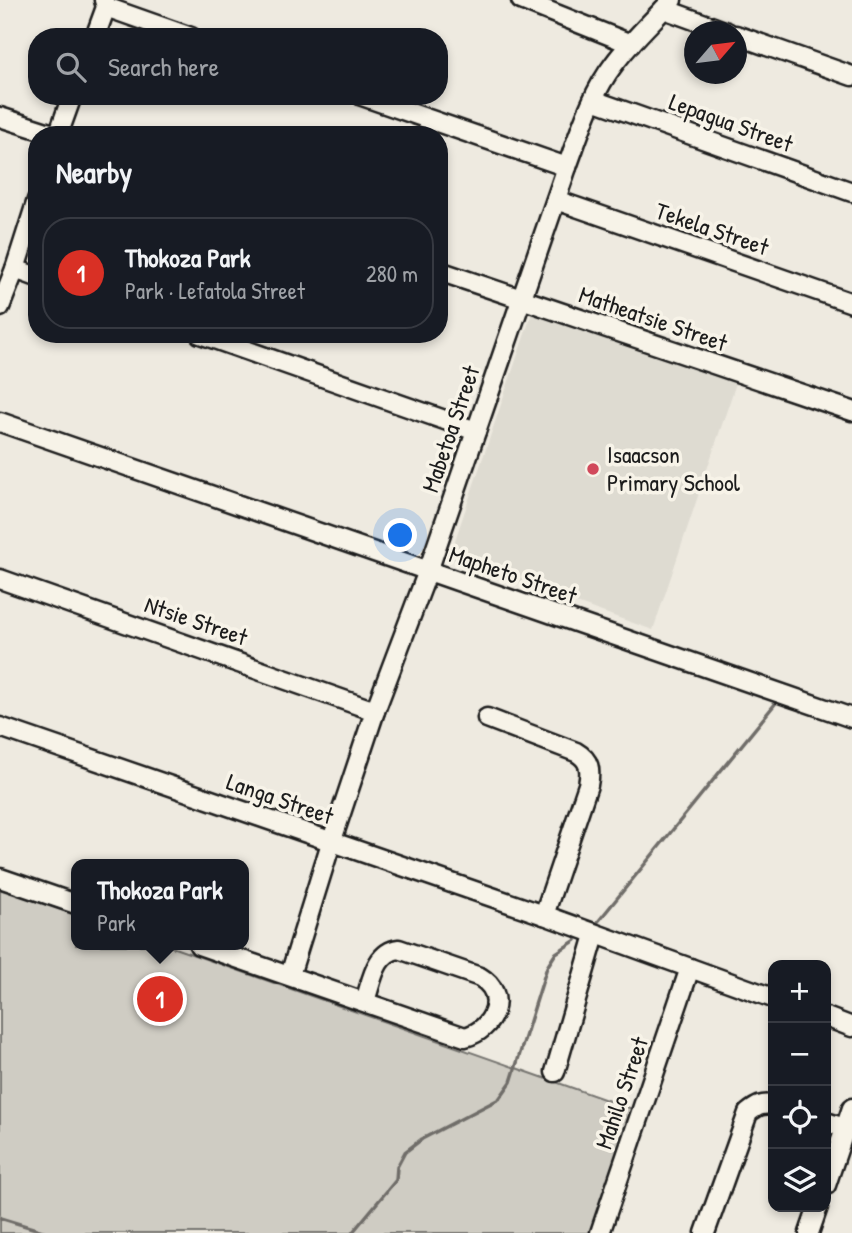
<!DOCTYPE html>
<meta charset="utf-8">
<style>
:root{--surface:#171b24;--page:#20242c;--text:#f1f3f6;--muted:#9ea1a6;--line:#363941;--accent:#d93025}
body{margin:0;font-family:"Patrick Hand",sans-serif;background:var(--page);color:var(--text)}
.controls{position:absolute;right:21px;bottom:21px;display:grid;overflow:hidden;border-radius:14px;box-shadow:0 4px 10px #0003}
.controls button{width:63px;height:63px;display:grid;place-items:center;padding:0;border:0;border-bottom:2px solid var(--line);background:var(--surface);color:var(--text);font:35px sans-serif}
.compass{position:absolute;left:684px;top:21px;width:63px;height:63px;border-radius:50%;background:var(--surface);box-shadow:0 4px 10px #0003;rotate:62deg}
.you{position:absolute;left:401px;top:536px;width:24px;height:24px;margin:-18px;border:5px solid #fff;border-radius:50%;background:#1a73e8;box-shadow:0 0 0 10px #1a73e833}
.badge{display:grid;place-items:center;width:46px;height:46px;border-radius:50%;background:var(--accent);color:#fff;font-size:23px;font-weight:700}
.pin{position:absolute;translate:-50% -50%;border:4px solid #fff;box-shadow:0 2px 7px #0006}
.popup{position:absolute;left:71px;top:859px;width:178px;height:91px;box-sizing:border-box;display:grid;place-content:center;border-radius:14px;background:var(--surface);filter:drop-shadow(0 2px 5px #0005);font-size:23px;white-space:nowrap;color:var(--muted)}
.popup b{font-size:26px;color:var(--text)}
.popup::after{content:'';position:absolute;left:50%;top:100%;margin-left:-14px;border:14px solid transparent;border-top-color:var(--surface)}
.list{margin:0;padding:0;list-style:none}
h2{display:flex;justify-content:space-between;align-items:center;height:91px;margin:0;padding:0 28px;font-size:30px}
h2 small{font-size:23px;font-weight:400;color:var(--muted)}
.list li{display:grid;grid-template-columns:46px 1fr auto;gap:21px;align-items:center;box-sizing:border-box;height:112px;margin:0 14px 14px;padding:0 14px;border:2px solid var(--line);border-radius:28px}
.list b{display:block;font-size:26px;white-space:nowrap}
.list p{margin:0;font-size:23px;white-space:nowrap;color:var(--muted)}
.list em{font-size:23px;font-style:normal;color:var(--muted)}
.icon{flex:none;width:38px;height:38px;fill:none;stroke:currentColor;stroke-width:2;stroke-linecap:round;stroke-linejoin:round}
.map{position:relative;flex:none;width:852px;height:1233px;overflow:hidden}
.search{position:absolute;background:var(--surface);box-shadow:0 4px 10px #0003;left:28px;top:28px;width:420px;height:77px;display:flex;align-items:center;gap:18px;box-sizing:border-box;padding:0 24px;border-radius:28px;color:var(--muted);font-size:26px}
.panel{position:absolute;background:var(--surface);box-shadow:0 4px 10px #0003;left:28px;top:126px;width:420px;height:217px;border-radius:28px}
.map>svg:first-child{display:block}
.built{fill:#dedbd1}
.green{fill:#cfccc3;stroke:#767470;stroke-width:2}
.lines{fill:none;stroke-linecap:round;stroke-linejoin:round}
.stream{stroke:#6f6d69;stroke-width:3.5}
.minor-casing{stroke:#1c1c1c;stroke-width:23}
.minor{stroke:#f7f3e8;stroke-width:18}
.poi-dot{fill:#d1495b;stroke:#f7f3e8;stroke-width:2.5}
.labels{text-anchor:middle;stroke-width:7;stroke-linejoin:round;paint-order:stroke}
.street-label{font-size:24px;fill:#1c1c1c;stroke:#f7f3e8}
.poi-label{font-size:24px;fill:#1c1c1c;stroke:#f7f3e8;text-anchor:start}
</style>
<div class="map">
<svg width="852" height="1233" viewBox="0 0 852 1233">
<rect width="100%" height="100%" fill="#eeeae0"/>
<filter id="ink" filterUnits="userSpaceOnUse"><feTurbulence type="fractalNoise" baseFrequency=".0143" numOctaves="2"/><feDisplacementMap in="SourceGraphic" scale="14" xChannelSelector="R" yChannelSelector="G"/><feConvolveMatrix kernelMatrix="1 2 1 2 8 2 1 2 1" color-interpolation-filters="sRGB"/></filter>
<g filter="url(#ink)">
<path class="built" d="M532,313L737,380L653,630L449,558Z"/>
<path class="green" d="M0,886L76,913V945H166L641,1112L599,1233H0Z"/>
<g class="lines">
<g class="stream">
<path d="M597,923L775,704"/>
<path d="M0,1218L49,1233"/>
<path d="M352,1233L396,1180L397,1167L405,1152L422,1139L499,1099L511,1082L547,967L556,953L576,940"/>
</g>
<g class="minor-casing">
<g id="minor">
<path d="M521,0L631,44"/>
<path d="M106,7L191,37"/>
<path d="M664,9L727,32"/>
<path d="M736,35L852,76"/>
<path d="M95,37L106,7L104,0"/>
<path d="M362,96L567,167"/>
<path d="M593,100L852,192"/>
<path d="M0,117L56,135"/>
<path d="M58,135L72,96"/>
<path d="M556,200L852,303"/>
<path d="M15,269L37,277"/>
<path d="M439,271L852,411"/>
<path d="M0,307L15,269L37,200"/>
<path d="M200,334L476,431"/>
<path d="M0,422L852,718"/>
<path d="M0,579L375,711"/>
<path d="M487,718L576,752C590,760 591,770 588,785L544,915"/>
<path d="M0,727L544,915L773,998"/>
<path d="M0,878L76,904"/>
<path d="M199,945L465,1037C494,1030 509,994 480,977L399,949C375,952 372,981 365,1001"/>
<path d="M290,975L331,843L375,711L428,571L567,167C580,132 591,94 614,64C631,41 653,21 672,0"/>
<path d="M826,1017L852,1027"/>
<path d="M555,1072L595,935"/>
<path d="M826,1122L845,1128"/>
<path d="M826,1185L852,1108"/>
<path d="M600,1233L690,968"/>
<path d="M705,1233L748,1113C757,1106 762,1103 773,1105"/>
<path d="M809,1233L818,1207"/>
</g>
</g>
<use href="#minor" class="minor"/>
</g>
</g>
<circle class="poi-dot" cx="593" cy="469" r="7"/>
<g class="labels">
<g class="street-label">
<text transform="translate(731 123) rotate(20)" y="8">Lepagua Street</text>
<text transform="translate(712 229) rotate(19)" y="8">Tekela Street</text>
<text transform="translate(653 319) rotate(19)" y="8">Matheatsie Street</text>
<text transform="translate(451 429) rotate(-71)" y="8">Mabetoa Street</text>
<text transform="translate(513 575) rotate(19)" y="8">Mapheto Street</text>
<text transform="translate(196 621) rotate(19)" y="8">Ntsie Street</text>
<text transform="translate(280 799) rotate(19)" y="8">Langa Street</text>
<text transform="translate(622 1093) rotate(-71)" y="8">Mahilo Street</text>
</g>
<g class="poi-label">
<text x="607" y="463">Isaacson<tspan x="607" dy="28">Primary School</tspan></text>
</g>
</g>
</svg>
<div class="controls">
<button>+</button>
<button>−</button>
<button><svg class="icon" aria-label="locate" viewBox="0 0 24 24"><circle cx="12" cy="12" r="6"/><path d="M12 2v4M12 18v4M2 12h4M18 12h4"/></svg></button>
<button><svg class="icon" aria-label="layers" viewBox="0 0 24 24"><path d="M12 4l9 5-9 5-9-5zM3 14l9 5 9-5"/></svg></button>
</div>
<svg class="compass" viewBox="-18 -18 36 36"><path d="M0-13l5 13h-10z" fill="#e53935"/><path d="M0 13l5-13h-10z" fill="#9ea1a6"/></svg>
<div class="you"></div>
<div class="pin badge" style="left:160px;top:999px">1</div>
<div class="popup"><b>Thokoza Park</b>Park</div>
<div class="search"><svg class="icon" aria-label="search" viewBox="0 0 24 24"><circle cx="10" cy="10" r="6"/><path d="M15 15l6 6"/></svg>Search here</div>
<section class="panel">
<h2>Nearby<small></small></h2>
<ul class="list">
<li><span class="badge">1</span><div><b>Thokoza Park</b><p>Park · Lefatola Street</p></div><em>280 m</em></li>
</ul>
</section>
</div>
